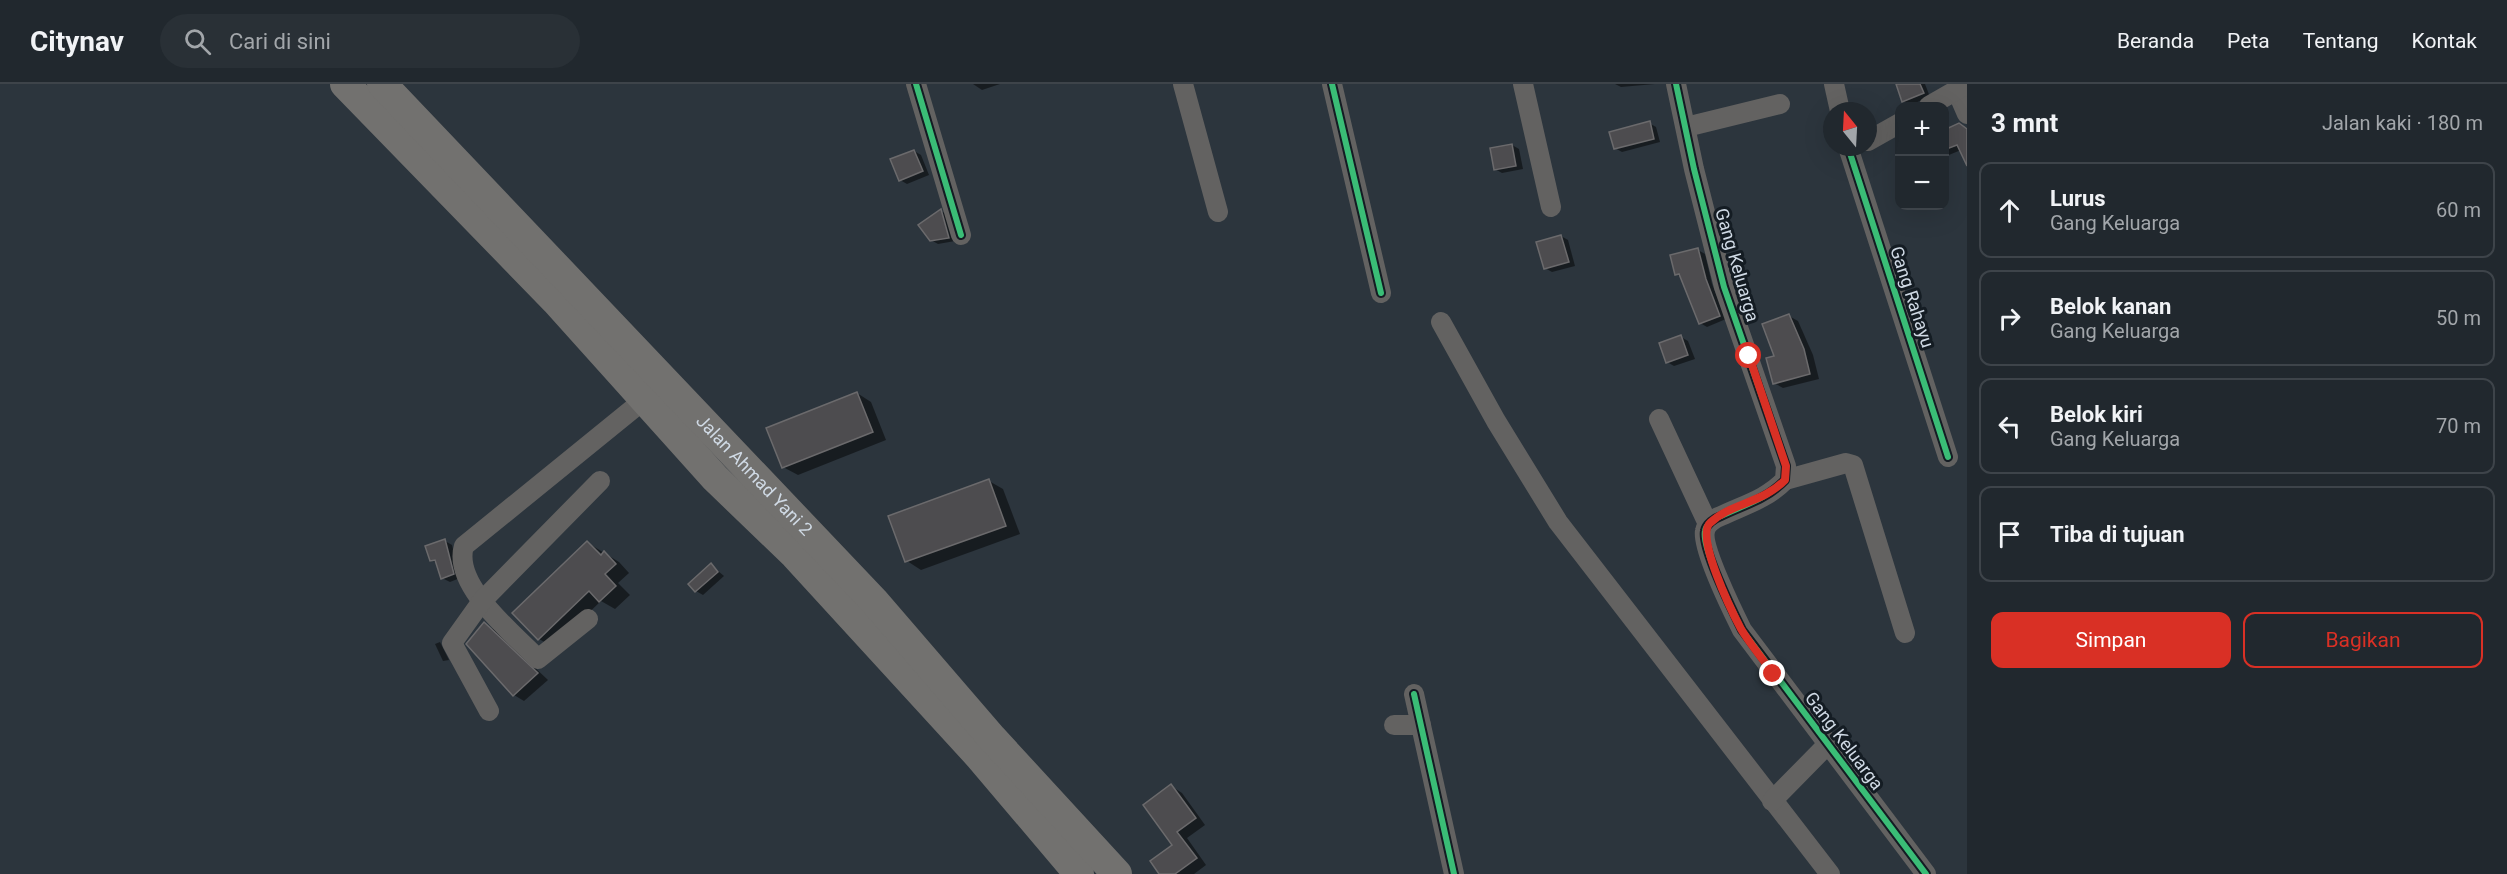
<!DOCTYPE html>
<html lang="id">
<meta charset="utf-8">
<style>
:root{--surface:#21282e;--page:#293036;--text:#f1f3f6;--muted:#a2a6aa;--line:#3e444a;--accent:#d93025}
body{margin:0;font-family:Roboto,sans-serif;background:var(--page);color:var(--text)}
.controls{position:absolute;right:18px;top:18px;display:grid;overflow:hidden;border-radius:12px;box-shadow:0 6px 24px #0002}
.controls button{width:54px;height:54px;display:grid;place-items:center;padding:0;border:0;border-bottom:2px solid var(--line);background:var(--surface);color:var(--text);font:30px sans-serif}
.compass{position:absolute;left:1823px;top:18px;width:54px;height:54px;border-radius:50%;background:var(--surface);box-shadow:0 6px 24px #0002;rotate:342deg}
.stop{position:absolute;width:18px;height:18px;margin:-14px;border:4px solid #d93025;border-radius:50%;background:#fff}
.stop.end{background:#d93025;border-color:#fff;box-shadow:0 2px 6px #0008}
.list{margin:0;padding:0;list-style:none}
h2{display:flex;justify-content:space-between;align-items:center;height:78px;margin:0;padding:0 24px;font-size:26px}
h2 small{font-size:20px;font-weight:400;color:var(--muted)}
.list li{display:grid;grid-template-columns:39px 1fr auto;gap:18px;align-items:center;box-sizing:border-box;height:96px;margin:0 12px 12px;padding:0 12px;border:2px solid var(--line);border-radius:12px}
.list b{display:block;font-size:22px;white-space:nowrap}
.list p{margin:0;font-size:20px;white-space:nowrap;color:var(--muted)}
.list em{font-size:20px;font-style:normal;color:var(--muted)}
.actions{display:flex;gap:12px;padding:18px 24px}
.actions a{flex:1;padding:14px 0;border:2px solid var(--accent);border-radius:12px;text-align:center;font-size:21px;color:var(--accent)}
.actions .main{background:var(--accent);color:#fff}
.icon{flex:none;width:33px;height:33px;fill:none;stroke:currentColor;stroke-width:2;stroke-linecap:round;stroke-linejoin:round}
.map{position:relative;flex:none;width:1967px;height:790px;overflow:hidden}
header{display:flex;align-items:center;gap:36px;box-sizing:border-box;height:84px;padding:0 30px;background:var(--surface);border-bottom:2px solid var(--line)}
header strong{font-size:28px}
nav{display:flex;gap:33px;margin-inline-start:auto;font-size:21px}
.search{width:420px;height:54px;background:var(--page);display:flex;align-items:center;gap:15px;box-sizing:border-box;padding:0 21px;border-radius:33px;color:var(--muted);font-size:22px}
main{display:flex}
aside{flex:1;background:var(--surface)}
.map>svg:first-child{display:block}
.shadow{fill:#0007}
.building{fill:#4d4c4f;stroke:#6b6a6c;stroke-width:1.5}
.lines{fill:none;stroke-linecap:round;stroke-linejoin:round}
.minor{stroke:#636261;stroke-width:20}
.highway{stroke:#72716f;stroke-width:30}
.cycleway-casing{stroke:#141c23;stroke-width:10}
.cycleway{stroke:#3abd76;stroke-width:6}
.route{stroke:#d93025;stroke-width:8}
.labels{text-anchor:middle;stroke-width:6;stroke-linejoin:round;paint-order:stroke}
.street-label{font-size:18px;fill:#d0dae5;stroke:#141c23}
</style>
<header>
<strong>Citynav</strong>
<div class="search"><svg class="icon" aria-label="search" viewBox="0 0 24 24"><circle cx="10" cy="10" r="6"/><path d="M15 15l6 6"/></svg>Cari di sini</div>
<nav><a>Beranda</a><a>Peta</a><a>Tentang</a><a>Kontak</a></nav>
</header>
<main>
<div class="map">
<svg width="1967" height="790" viewBox="0 0 1967 790">
<rect width="100%" height="100%" fill="#2c353d"/>
<g class="shadow">
<path d="M973,0H1000L982,6Z"/>
<path d="M1615,0H1655L1621,3Z"/>
<path d="M1897,0H1925L1930,13L1910,21L1903,17Z"/>
<path d="M1944,37L1949,46L1959,41L1967,44V70L1961,66L1944,73Z"/>
<path d="M1649,39L1656,43L1660,58L1622,68L1615,64Z"/>
<path d="M1512,61L1519,65L1523,85L1502,89L1495,85Z"/>
<path d="M914,67L921,71L929,91L907,100L900,96Z"/>
<path d="M941,127L948,131L955,157L938,160L931,156Z"/>
<path d="M1561,152L1568,156L1575,182L1552,188L1545,184Z"/>
<path d="M1698,166L1705,170L1712,200L1726,235L1707,243L1700,239L1681,193L1676,190Z"/>
<path d="M1789,232L1798,237L1813,271L1819,295L1783,304L1774,299L1776,273Z"/>
<path d="M1681,253L1688,257L1695,275L1674,282L1667,278Z"/>
<path d="M857,309L871,318L886,356L798,391L783,383Z"/>
<path d="M989,397L1003,405L1020,450L921,486L907,477Z"/>
<path d="M445,457L452,461L460,494L450,498L442,494L438,480L432,476Z"/>
<path d="M588,459L619,478L629,489L618,499L630,511L615,525L601,517L553,563L539,555Z"/>
<path d="M711,481L724,492L703,511L696,507Z"/>
<path d="M484,540L495,546L548,596L524,617L514,611Z"/>
<path d="M440,558L449,576L443,577L435,560Z"/>
<path d="M1171,702L1182,709L1205,741L1187,754L1206,781L1194,790H1161L1174,761Z"/>
</g>
<g class="building">
<path d="M1896,0H1920L1924,9L1902,18Z"/>
<path d="M1650,37L1654,55L1614,65L1609,48Z"/>
<path d="M1959,39L1967,45V82L1957,61L1944,66V46Z"/>
<path d="M1512,60L1516,82L1494,86L1490,64Z"/>
<path d="M914,66L923,87L899,97L890,75Z"/>
<path d="M941,125L949,154L930,157L918,141Z"/>
<path d="M1561,151L1569,178L1544,185L1536,158Z"/>
<path d="M1698,164L1706,195L1720,232L1699,240L1679,190L1675,191L1670,171Z"/>
<path d="M1789,230L1804,265L1810,290L1773,300L1766,274L1774,272L1762,240Z"/>
<path d="M1681,251L1688,271L1666,279L1659,259Z"/>
<path d="M857,308L873,348L782,384L766,344Z"/>
<path d="M989,395L1006,442L905,478L888,432Z"/>
<path d="M445,455L454,490L441,495L435,476L430,477L425,462Z"/>
<path d="M587,457L601,471L604,467L616,480L605,490L616,502L599,518L589,507L538,556L512,529Z"/>
<path d="M711,479L718,488L695,508L688,500Z"/>
<path d="M484,538L538,589L513,612L466,560Z"/>
<path d="M1171,700L1196,734L1177,748L1197,774L1175,790H1159L1150,777L1172,761L1143,721Z"/>
</g>
<g class="lines">
<g class="minor">
<path d="M916,0L961,151"/>
<path d="M1183,0L1218,128"/>
<path d="M1332,0L1381,209"/>
<path d="M1523,0L1551,123"/>
<path d="M1676,0L1694,85L1724,203L1786,382L1785,396C1767,415 1744,421 1721,432C1715,434 1706,440 1705,447C1701,463 1734,530 1742,546L1926,790"/>
<path d="M1834,0L1840,27"/>
<path d="M1957,7L1967,30"/>
<path d="M1929,22L1967,0"/>
<path d="M1686,43L1780,20"/>
<path d="M1868,57L1900,39"/>
<path d="M1848,63L1948,373"/>
<path d="M1441,238L1496,337L1558,438L1830,790"/>
<path d="M1659,335L1708,440"/>
<path d="M1785,396L1846,379L1853,381L1905,549"/>
<path d="M588,535L538,575C513,549 452,501 464,462L645,315"/>
<path d="M1414,610L1454,790"/>
<path d="M489,627L452,559L482,517L600,397"/>
<path d="M1394,641H1421"/>
<path d="M1772,717L1828,660"/>
</g>
<g class="highway">
<path d="M345,0L556,217L715,394L795,471L979,672L1079,790"/>
<path id="s1" d="M382,0L874,517L992,654L1117,790"/>
</g>
<g class="cycleway-casing">
<g id="cycleway">
<path d="M916,0L961,151"/>
<path d="M1332,0L1381,209"/>
<path d="M1676,0L1694,85L1724,203L1786,382L1785,396C1767,415 1744,421 1721,432C1715,434 1706,440 1705,447C1701,463 1734,530 1742,546L1926,790"/>
<path d="M1848,63L1948,373"/>
<path d="M1414,610L1454,790"/>
</g>
</g>
<use href="#cycleway" class="cycleway"/>
</g>
<g class="lines">
<path class="route" d="M1749,272L1786,382L1785,396C1763,419 1731,419 1710,439C1695,452 1732,528 1741,545C1750,560 1763,575 1773,590"/>
</g>
<g class="labels">
<g class="street-label">
<text transform="translate(1737 181) rotate(74)" y="6">Gang Keluarga</text>
<text transform="translate(1912 213) rotate(72)" y="6">Gang Rahayu</text>
<text dy="6" stroke="none"><textPath href="#s1" startOffset="540">Jalan Ahmad Yani 2</textPath></text>
<text transform="translate(1844 657) rotate(53)" y="6">Gang Keluarga</text>
</g>
</g>
</svg>
<div class="controls">
<button>+</button>
<button>−</button>
</div>
<svg class="compass" viewBox="-18 -18 36 36"><path d="M0-13l5 13h-10z" fill="#e53935"/><path d="M0 13l5-13h-10z" fill="#a2a6aa"/></svg>
<div class="stop" style="left:1749px;top:272px"></div>
<div class="stop end" style="left:1773px;top:590px"></div>
</div>
<aside>
<h2>3 mnt<small>Jalan kaki · 180 m</small></h2>
<ul class="list">
<li><svg class="icon" aria-label="ahead" viewBox="0 0 24 24"><path d="M12 20V5M6 11l6-6 6 6"/></svg><div><b>Lurus</b><p>Gang Keluarga</p></div><em>60 m</em></li>
<li><svg class="icon" aria-label="right" viewBox="0 0 24 24"><path d="M7 20v-9h11M14 6l5 5-5 5"/></svg><div><b>Belok kanan</b><p>Gang Keluarga</p></div><em>50 m</em></li>
<li><svg class="icon" aria-label="left" viewBox="0 0 24 24"><path d="M17 20v-9H6M10 6l-5 5 5 5"/></svg><div><b>Belok kiri</b><p>Gang Keluarga</p></div><em>70 m</em></li>
<li><svg class="icon" aria-label="arrive" viewBox="0 0 24 24"><path d="M6 21V4h12l-3 4 3 4H6"/></svg><div><b>Tiba di tujuan</b></div></li>
</ul>
<div class="actions"><a class="main">Simpan</a><a>Bagikan</a></div>
</aside>
</main>
